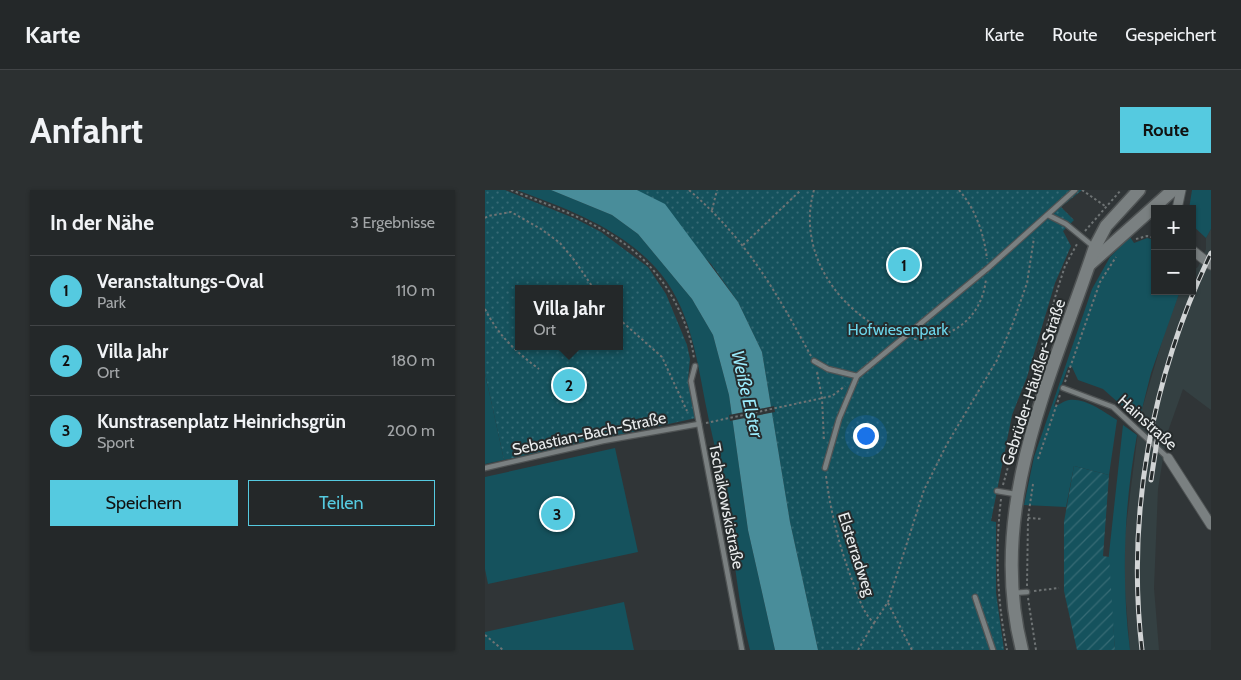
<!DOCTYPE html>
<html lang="de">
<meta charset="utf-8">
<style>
:root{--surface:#242829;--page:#2c3031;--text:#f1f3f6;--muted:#a3a6a8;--line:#414446;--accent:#55cae0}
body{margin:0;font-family:Cabin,sans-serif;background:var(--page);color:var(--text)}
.controls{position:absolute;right:15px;top:15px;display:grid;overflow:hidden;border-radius:0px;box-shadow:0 1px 4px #0004}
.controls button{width:45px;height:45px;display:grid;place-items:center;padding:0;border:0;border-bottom:1px solid var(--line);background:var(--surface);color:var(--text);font:25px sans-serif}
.you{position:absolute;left:380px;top:245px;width:18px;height:18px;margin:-12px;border:4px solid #fff;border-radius:50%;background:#1a73e8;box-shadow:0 0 0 8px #1a73e833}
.badge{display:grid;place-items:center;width:32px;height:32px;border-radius:50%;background:var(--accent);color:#111;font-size:16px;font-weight:700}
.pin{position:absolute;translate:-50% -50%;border:2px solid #fff;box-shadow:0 1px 5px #0006}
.popup{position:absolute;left:30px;top:95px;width:108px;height:65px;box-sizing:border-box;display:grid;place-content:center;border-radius:0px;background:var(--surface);filter:drop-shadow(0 1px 4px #0005);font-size:16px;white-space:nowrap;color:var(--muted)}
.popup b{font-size:19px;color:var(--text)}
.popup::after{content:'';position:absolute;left:50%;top:100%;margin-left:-10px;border:10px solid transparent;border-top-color:var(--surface)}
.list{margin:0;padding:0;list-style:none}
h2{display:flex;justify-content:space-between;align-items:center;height:65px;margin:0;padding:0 20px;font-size:21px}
h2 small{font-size:16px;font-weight:400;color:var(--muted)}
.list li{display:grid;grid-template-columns:32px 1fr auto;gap:15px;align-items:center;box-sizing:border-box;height:70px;padding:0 20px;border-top:1px solid var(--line)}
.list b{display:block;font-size:19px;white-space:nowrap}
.list p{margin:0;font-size:16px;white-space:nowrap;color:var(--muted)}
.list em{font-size:16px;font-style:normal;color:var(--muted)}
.actions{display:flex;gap:10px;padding:15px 20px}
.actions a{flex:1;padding:11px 0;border:1px solid var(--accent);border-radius:0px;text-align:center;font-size:18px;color:var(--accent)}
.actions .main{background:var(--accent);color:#111}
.map{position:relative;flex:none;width:726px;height:460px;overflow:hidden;border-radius:0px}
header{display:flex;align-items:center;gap:30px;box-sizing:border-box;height:70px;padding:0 25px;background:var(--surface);border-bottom:1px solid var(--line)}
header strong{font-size:24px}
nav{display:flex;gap:28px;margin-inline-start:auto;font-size:18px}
.intro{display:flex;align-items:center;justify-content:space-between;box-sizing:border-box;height:120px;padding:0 30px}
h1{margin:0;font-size:35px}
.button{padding:12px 22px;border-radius:0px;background:var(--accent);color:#111;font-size:18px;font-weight:700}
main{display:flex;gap:30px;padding:0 30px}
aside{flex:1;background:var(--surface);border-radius:0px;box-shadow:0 1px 4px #0004}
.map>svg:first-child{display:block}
.built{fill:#344042}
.grass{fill:#15525d}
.park{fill:url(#park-dots);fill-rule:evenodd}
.garden{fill:url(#garden-furrows)}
.water{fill:#498d9a}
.pier{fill:#303537}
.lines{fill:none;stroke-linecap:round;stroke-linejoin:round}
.service-casing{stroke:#4f5354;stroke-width:7}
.minor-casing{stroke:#4f5354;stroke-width:11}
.secondary-casing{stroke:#4f5354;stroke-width:15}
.path{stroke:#6e7374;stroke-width:2;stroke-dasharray:2.5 2.5;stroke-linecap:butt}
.service{stroke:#7a8081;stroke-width:4.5}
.minor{stroke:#7a8081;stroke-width:9}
.secondary{stroke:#7a8081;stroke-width:12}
.rail-casing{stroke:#d1d4d5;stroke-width:5}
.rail{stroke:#262b2c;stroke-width:3;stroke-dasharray:9;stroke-linecap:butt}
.labels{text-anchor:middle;stroke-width:4;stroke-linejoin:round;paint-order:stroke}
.park-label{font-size:16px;fill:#6cd5ea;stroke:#262b2c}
.street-label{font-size:16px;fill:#eaedee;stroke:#262b2c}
.water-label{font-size:18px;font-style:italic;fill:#9bebfc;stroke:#262b2c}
</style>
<header>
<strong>Karte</strong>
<nav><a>Karte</a><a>Route</a><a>Gespeichert</a></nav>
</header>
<div class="intro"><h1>Anfahrt</h1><a class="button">Route</a></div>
<main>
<aside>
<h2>In der Nähe<small>3 Ergebnisse</small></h2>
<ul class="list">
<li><span class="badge">1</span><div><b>Veranstaltungs-Oval</b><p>Park</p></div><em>110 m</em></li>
<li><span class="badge">2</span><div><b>Villa Jahr</b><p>Ort</p></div><em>180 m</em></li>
<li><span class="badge">3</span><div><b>Kunstrasenplatz Heinrichsgrün</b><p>Sport</p></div><em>200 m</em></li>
</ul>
<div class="actions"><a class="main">Speichern</a><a>Teilen</a></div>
</aside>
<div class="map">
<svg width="726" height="460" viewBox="0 0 726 460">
<defs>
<pattern id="park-dots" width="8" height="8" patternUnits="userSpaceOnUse" patternTransform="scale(1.25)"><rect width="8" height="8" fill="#15525d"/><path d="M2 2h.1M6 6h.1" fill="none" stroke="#376b75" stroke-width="1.8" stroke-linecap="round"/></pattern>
<pattern id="garden-furrows" width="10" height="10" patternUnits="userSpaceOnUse" patternTransform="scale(1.25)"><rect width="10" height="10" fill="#15525d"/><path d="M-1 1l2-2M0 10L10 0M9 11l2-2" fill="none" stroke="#376b75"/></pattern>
</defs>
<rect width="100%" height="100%" fill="#303537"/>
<path class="built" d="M726,39V220L698,199L682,244L673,299L669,398L674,460H645L639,388L640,345L655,226L680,141L695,101H707V81L713,77L721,59V48Z"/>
<g class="grass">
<path d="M32,0H66L127,25L153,44L207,109L228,145L244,205L263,340L290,460H265C252,410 249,360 241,310C236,280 228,251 222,221C212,171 206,116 170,77C133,37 82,19 32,0Z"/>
<path d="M707,0H726V39L721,48L707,35V19H704Z"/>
<path d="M645,47L649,53L662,48L670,50V101H695L666,183L654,231L618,199L593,190L587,177H583L569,216C575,215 578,211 584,210C601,208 619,222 632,230L624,285L589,276L581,317L539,315L549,267L607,99L625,67Z"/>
<path d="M0,183L19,270L0,274Z"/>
<path d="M638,235L652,245C639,317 636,388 645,460H630L623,373Z"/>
<path d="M130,258L153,362L3,394L0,379V287Z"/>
<path d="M139,412L149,460H0V442Z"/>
</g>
<g class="park">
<path d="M0,0H20L91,29L116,42L163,77L181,104L202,155L205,169L203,189L211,228L19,270L0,183ZM34,99H134V156H34Z"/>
<path d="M152,0H597L576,17L589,30L578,41L586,56L570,93L542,187L527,225L506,331L511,332V403L519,460H333L305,332L277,162L253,112L226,74Z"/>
</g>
<path class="garden" d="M589,276L624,285L618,366L624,367L630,460H592L579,401V332Z"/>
<path class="water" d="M66,0H152L180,14L253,112L277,162L305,332L333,460H290L263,340L244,205L228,145L207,109L153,44L127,25Z"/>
<path class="pier" d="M289,216L290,222L245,231L244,225Z"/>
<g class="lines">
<g class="service-casing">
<g id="service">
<path d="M563,25L581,34L609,57"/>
<path d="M329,171L343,179L372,186"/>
<path d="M210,176L206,191L257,460"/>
<path d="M578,198L628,217L683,268"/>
<path d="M0,278L118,251L214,234"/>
<path d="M340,278L354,229L372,186L503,78L590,0"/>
<path d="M512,301L530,304"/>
<path d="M528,403L542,402"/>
<path d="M490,407L508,460"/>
</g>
</g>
<g class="minor-casing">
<g id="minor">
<path d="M692,19L696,0"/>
<path d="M707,60L726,75"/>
<path d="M683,268L726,335"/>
</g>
</g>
<g class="secondary-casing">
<g id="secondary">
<path d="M605,74L688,0"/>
<path d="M537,460C501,319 566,188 610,57L621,36L654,0"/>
</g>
</g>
<g class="path">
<path d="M26,0C94,27 159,47 193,118C201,134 207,151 209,169"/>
<path d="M204,0C262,50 290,100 326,166"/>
<path d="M329,0C311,62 354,123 410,145"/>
<path d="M474,0C491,20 499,44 502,69"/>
<path d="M597,0L620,16"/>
<path d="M227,20L232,0"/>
<path d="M0,28L3,26L26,22L56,39L75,53L90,71L109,99"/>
<path d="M600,41L636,0"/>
<path d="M651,49L662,46L670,48"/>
<path d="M258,55L316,0"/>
<path d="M0,119C13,145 31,162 54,179"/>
<path d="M134,129L177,167L202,221"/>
<path d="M429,149C467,150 497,128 501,89"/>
<path d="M332,182L337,208L339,251"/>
<path d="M580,192L615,92L631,67"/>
<path d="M221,233L347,206L360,196"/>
<path d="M553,269L575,205"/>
<path d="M341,286C346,325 355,359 369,395C374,408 378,423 389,433L373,460"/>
<path d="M518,295L571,104L580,76L592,54"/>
<path d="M516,309C510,360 512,410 522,460"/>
<path d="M543,328L558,329"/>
<path d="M542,396L543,328L548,294"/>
<path d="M549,401L574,398"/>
<path d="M543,408L551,460"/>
<path d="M403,413L427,460"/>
<path d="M389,433L403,412L439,300L462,254L512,170L528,133L542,93L549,48"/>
<path d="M0,445L18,460"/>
</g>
<use href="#service" class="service"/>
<use href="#minor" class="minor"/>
<use href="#secondary" class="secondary"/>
<g class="rail-casing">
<g id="rail">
<path d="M666,290L673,244"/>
<path d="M657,460C641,324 667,186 726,63"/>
</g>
</g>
<use href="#rail" class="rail"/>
</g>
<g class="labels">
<g class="park-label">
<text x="413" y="145">Hofwiesenpark</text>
</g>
<g class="street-label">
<text transform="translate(548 192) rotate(-72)" y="6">Gebrüder-Häußler-Straße</text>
<text transform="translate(663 232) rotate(42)" y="6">Hainstraße</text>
<text transform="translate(104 243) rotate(-12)" y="6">Sebastian-Bach-Straße</text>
<text transform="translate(242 316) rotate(79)" y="6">Tschaikowskistraße</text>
<text transform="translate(372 364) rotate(72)" y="6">Elsterradweg</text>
</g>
<g class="water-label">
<text transform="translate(262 204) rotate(77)" y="6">Weiße Elster</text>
</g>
</g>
</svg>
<div class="controls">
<button>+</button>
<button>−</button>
</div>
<div class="you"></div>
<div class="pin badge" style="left:419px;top:75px">1</div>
<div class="pin badge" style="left:84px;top:195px">2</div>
<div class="popup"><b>Villa Jahr</b>Ort</div>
<div class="pin badge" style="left:72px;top:324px">3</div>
</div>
</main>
